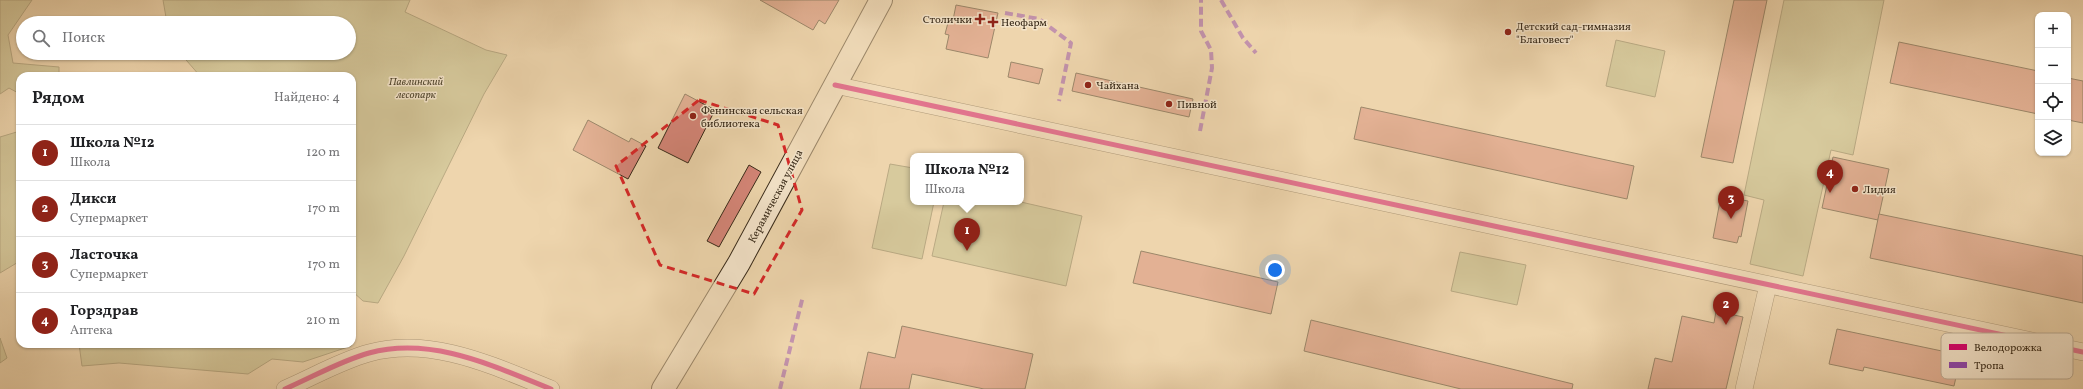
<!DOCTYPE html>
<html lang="ru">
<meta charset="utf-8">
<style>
:root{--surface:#fff;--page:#f6f6f6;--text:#202124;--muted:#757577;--line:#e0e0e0;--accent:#8f2418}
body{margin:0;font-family:Vollkorn,serif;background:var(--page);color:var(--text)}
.controls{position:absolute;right:12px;top:12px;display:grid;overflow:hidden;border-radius:8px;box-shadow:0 1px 3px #0004}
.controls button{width:36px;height:36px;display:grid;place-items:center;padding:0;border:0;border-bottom:1px solid var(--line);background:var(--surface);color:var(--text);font:20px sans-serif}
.you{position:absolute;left:1275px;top:270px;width:14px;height:14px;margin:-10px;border:3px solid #fff;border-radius:50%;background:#1a73e8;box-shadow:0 0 0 6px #1a73e833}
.badge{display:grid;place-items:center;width:26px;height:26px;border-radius:50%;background:var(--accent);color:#fff;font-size:13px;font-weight:700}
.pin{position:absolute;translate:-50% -33px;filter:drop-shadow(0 1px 2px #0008)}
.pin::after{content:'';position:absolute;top:21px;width:14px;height:12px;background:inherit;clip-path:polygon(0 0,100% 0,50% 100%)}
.popup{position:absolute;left:910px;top:153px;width:114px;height:52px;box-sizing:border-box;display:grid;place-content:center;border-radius:8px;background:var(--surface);filter:drop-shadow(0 1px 3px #0005);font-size:13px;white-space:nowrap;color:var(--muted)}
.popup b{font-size:15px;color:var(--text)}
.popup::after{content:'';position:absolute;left:50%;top:100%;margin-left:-8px;border:8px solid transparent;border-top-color:var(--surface)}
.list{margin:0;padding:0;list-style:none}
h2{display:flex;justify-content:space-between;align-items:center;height:52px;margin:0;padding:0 16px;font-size:17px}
h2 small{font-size:13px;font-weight:400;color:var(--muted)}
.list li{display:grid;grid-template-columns:26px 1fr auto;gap:12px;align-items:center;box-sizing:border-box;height:56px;padding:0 16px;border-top:1px solid var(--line)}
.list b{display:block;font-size:15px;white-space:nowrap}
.list p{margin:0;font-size:13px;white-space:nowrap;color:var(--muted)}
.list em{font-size:13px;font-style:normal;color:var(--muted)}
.icon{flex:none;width:22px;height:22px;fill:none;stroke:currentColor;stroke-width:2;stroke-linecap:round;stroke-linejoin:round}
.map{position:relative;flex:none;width:2083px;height:389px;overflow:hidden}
.search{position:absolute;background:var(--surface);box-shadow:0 1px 3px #0004;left:16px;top:16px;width:340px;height:44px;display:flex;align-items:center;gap:10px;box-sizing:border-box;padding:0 14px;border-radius:22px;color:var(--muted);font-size:15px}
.panel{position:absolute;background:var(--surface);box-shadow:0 1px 3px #0004;left:16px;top:72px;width:340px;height:276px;border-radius:12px}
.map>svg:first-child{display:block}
.green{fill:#babd89;stroke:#797451}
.building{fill:#d48577;stroke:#382a19}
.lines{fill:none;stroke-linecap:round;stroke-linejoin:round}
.street-casing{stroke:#66553e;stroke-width:18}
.secondary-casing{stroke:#382a19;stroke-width:24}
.street{stroke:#f4e4ca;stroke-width:17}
.secondary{stroke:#f4e4ca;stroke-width:22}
.quiet{stroke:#8e44ad;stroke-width:4;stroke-dasharray:8 4;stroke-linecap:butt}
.cycleway-casing{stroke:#f4e4ca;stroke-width:8}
.cycleway{stroke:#d6006c;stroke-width:5}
.marked{fill:none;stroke:#d62828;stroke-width:3;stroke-dasharray:8 5;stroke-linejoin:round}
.poi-dot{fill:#8f2418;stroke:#f4e4ca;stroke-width:1.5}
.labels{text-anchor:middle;stroke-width:3;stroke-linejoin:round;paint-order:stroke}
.poi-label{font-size:11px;fill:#382a19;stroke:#f4e4ca;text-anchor:start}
.park-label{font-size:11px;font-style:italic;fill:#52472f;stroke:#f4e4ca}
.street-label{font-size:11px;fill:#382a19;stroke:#f4e4ca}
.key{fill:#f4e4ca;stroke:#bcac95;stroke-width:1}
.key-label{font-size:11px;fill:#382a19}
</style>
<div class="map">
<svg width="2083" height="389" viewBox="0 0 2083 389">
<rect width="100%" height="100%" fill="#eed6ad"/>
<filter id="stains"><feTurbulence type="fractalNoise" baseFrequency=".005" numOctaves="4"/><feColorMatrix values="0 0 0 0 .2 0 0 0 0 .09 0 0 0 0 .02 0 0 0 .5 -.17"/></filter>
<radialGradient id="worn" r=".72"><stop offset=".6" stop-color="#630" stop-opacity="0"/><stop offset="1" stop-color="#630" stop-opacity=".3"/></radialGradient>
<g class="green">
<path d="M0,0H32L8,35L13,63L59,67V76H20V94L9,88L0,94Z"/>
<path d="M163,0H410L405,12L486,50L507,55L484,94L404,256L378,303L363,301L352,291V76H200L180,53H349V23H167Z"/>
<path d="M1784,0H1884L1853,155L1831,150L1803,276L1750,264L1764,200L1744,195Z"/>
<path d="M1616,40L1665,51L1655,97L1606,86Z"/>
<path d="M20,131V261L0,273V137Z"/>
<path d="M890,164L913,168V202H934L922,259L872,248Z"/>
<path d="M944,202H1021L1082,216L1066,286L932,256Z"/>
<path d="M1460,252L1526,265L1517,305L1451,291Z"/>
<path d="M0,338L7,358L0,363Z"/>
<path d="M79,344H352L351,346L303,362L272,359L248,374L119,363L82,366Z"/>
</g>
<g class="building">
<path d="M760,0H839L825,24L819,20L813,30Z"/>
<path d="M1734,0H1767L1733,163L1701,157Z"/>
<path d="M956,5L998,13L988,58L946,49L949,35L945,34L949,19L953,20Z"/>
<path d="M1899,42L2038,71V114L1890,83Z"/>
<path d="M1011,62L1043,69L1039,84L1008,77Z"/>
<path d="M1076,73L1193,99L1189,117L1072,91Z"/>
<path d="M2068,78L2083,81V123L2068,120Z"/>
<path d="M685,94L715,110L688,163L658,148Z"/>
<path d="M1361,107L1634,166L1627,199L1354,139Z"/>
<path d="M588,120L629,142L631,138L646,146L628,179L573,150Z"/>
<path d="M1833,157L1889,169L1878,220L1822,208Z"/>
<path d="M749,165L761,172L719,247L707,241Z"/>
<path d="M1721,196L1748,201L1741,237L1739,236L1737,243L1713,238Z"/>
<path d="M1879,214L2083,256V303L1870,258Z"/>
<path d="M1141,251L1278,282L1271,314L1133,283Z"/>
<path d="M1716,311L1743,317L1726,389H1648L1655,358L1672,362L1682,316L1714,323Z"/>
<path d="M1311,320L1573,384L1572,389H1461L1304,351Z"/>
<path d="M902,326L1033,354L1025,389H984L912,374L909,389H860L868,352L895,358Z"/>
<path d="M1837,329L1961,355L1954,386L1864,367L1863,371L1829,364Z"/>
</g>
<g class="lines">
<g class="street-casing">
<g id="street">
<path d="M835,85L2083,352"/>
<path d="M285,389C313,377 340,361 369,353C432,336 493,366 551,389"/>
<path d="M1744,389L1768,285"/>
</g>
</g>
<g class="secondary-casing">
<path id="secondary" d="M663,389L739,263L881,0"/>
</g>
<use href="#street" class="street"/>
<use href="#secondary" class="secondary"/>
<g class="quiet">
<path d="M1221,0L1243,38L1256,53"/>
<path d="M1005,13L1039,19L1071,43L1059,101"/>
<path d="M1200,131L1212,68L1211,50L1201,31V0"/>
<path d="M780,389L803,296"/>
</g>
<g class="cycleway-casing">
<g id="cycleway">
<path d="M835,85L2083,352"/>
<path d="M285,389C313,377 340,361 369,353C432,336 493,366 551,389"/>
</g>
</g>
<use href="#cycleway" class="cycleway"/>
</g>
<path d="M0 0H2083V389H0ZM699,100L778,125L802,210L754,294L660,265L616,166Z" fill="#eed6ad" fill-opacity=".55" fill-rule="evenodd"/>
<path class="marked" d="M699,100L778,125L802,210L754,294L660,265L616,166Z"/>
<g class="poi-dot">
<path d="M978 13h4v4h4v4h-4v4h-4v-4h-4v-4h4z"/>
<path d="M991 16h4v4h4v4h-4v4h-4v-4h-4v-4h4z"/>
<circle cx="1508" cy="32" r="4"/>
<circle cx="1088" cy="85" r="4"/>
<circle cx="1169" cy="104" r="4"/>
<circle cx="693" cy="116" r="4"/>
<circle cx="1855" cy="189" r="4"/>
</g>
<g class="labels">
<g class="poi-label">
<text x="972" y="23" text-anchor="end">Столички</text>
<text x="1001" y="26">Неофарм</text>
<text x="1516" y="30">Детский сад-гимназия<tspan x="1516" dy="13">"Благовест"</tspan></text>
<text x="1096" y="89">Чайхана</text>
<text x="1177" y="108">Пивной</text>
<text x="701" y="114">Фенинская сельская<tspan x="701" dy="13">библиотека</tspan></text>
<text x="1863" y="193">Лидия</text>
</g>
<g class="park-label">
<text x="416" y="85">Павлинский<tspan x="416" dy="13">лесопарк</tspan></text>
</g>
<g class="street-label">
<text transform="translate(775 196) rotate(-62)" y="4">Керамическая улица</text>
</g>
</g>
<rect x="1941" y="333" width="132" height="46" rx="6" class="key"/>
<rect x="1949" y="344" width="18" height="6" fill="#d6006c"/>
<rect x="1949" y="362" width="18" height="6" fill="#8e44ad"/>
<g class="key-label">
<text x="1974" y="351">Велодорожка</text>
<text x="1974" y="369">Тропа</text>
</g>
<rect width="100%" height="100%" filter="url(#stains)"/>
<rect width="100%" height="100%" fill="url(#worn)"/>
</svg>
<div class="controls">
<button>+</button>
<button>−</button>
<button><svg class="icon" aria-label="locate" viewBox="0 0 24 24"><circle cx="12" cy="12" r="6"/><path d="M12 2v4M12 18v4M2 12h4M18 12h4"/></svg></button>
<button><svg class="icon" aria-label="layers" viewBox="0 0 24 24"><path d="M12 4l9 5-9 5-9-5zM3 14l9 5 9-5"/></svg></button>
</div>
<div class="you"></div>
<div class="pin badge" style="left:967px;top:251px">1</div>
<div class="popup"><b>Школа №12</b>Школа</div>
<div class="pin badge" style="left:1726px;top:325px">2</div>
<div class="pin badge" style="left:1731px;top:219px">3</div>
<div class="pin badge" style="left:1830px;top:193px">4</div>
<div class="search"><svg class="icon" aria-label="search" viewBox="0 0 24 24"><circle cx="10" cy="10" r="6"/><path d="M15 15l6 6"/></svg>Поиск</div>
<section class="panel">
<h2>Рядом<small>Найдено: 4</small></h2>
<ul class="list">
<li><span class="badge">1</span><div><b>Школа №12</b><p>Школа</p></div><em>120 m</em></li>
<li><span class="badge">2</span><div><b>Дикси</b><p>Супермаркет</p></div><em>170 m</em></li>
<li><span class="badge">3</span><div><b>Ласточка</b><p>Супермаркет</p></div><em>170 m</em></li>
<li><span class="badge">4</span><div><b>Горздрав</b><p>Аптека</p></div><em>210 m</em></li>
</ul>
</section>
</div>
